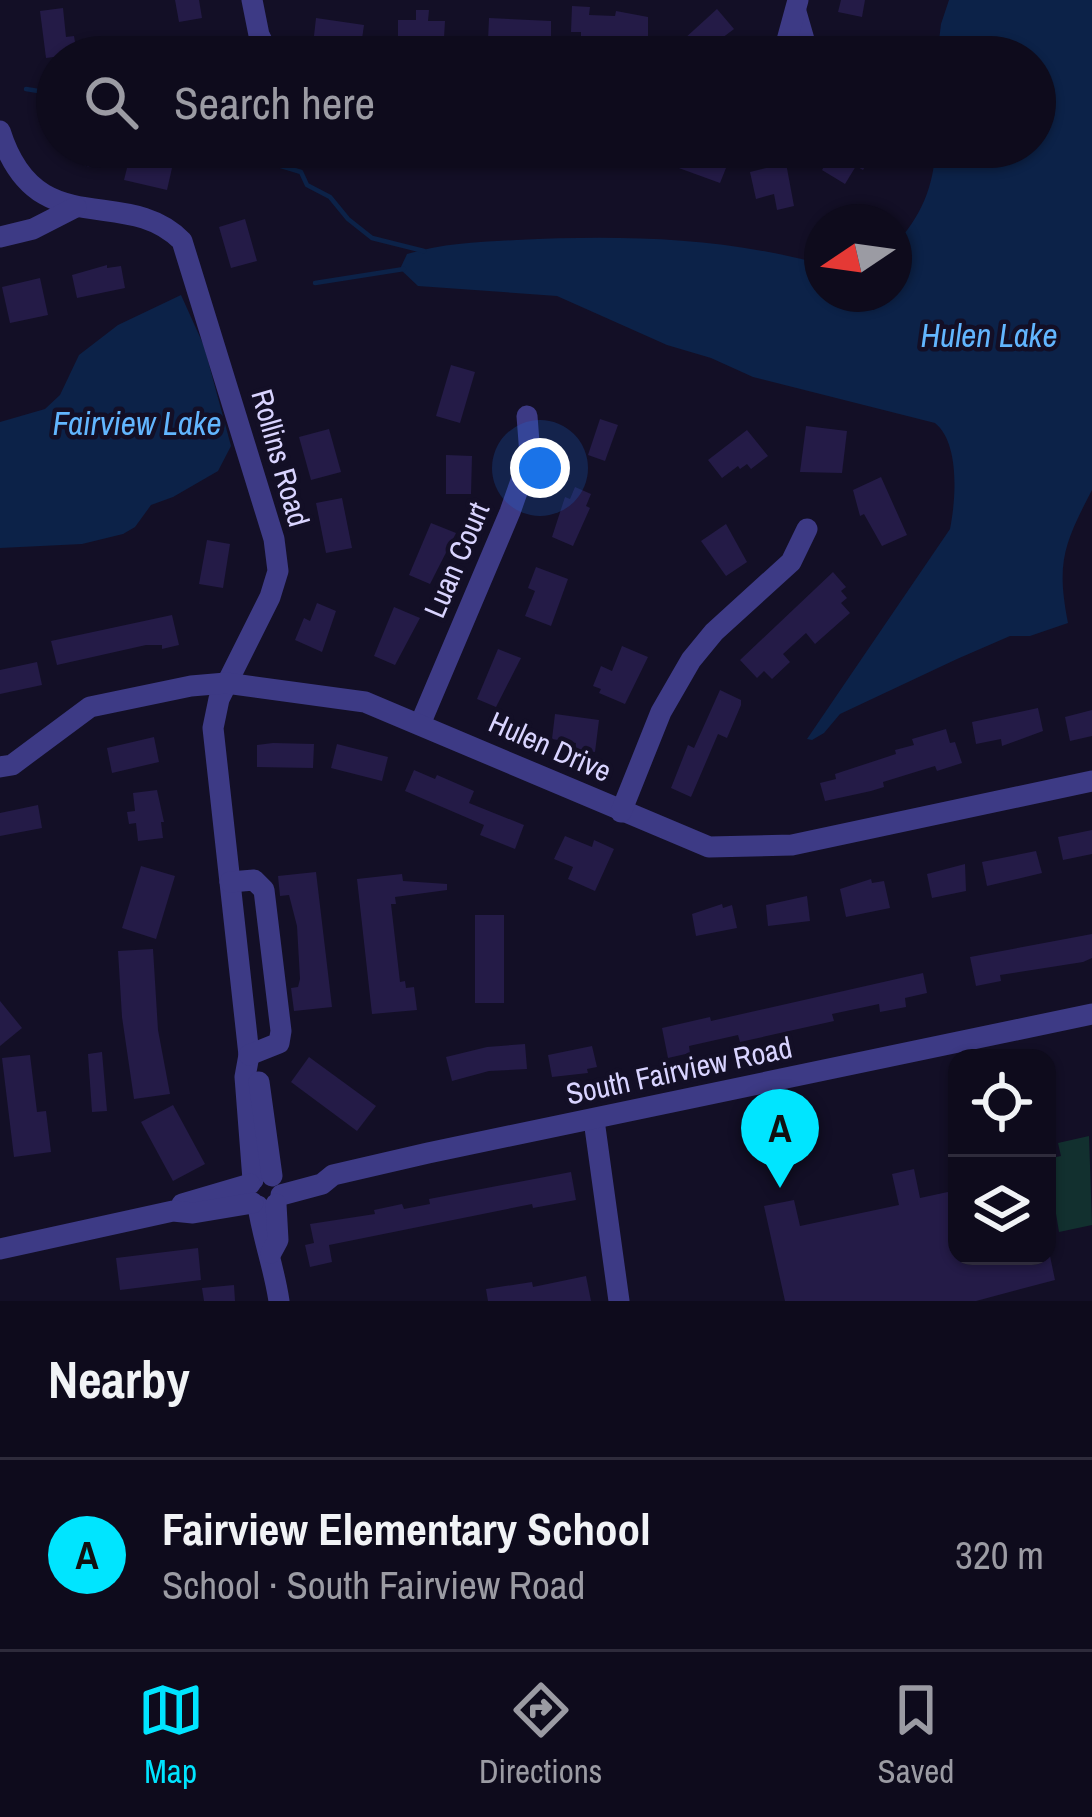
<!DOCTYPE html>
<meta charset="utf-8">
<style>
:root{--surface:#0e0b1c;--page:#171425;--text:#f1f3f6;--muted:#9b9ba3;--line:#2e2b3b;--accent:#00e5ff}
body{margin:0;font-family:"Archivo Narrow",sans-serif;background:var(--page);color:var(--text)}
.controls{position:absolute;right:36px;bottom:36px;display:grid;overflow:hidden;border-radius:24px;box-shadow:0 3px 9px #0004}
.controls button{width:108px;height:108px;display:grid;place-items:center;padding:0;border:0;border-bottom:3px solid var(--line);background:var(--surface);color:var(--text);font:60px sans-serif}
.compass{position:absolute;left:804px;top:204px;width:108px;height:108px;border-radius:50%;background:var(--surface);box-shadow:0 3px 9px #0004;rotate:257deg}
.you{position:absolute;left:540px;top:468px;width:42px;height:42px;margin:-30px;border:9px solid #fff;border-radius:50%;background:#1a73e8;box-shadow:0 0 0 18px #1a73e833}
.badge{display:grid;place-items:center;width:78px;height:78px;border-radius:50%;background:var(--accent);color:#111;font-size:39px;font-weight:700}
.pin{position:absolute;translate:-50% -99px;filter:drop-shadow(0 3px 6px #0008)}
.pin::after{content:'';position:absolute;top:63px;width:42px;height:36px;background:inherit;clip-path:polygon(0 0,100% 0,50% 100%)}
.list{margin:0;padding:0;list-style:none}
h2{display:flex;justify-content:space-between;align-items:center;height:156px;margin:0;padding:0 48px;font-size:51px}
h2 small{font-size:39px;font-weight:400;color:var(--muted)}
.list li{display:grid;grid-template-columns:78px 1fr auto;gap:36px;align-items:center;box-sizing:border-box;height:192px;padding:0 48px;border-top:3px solid var(--line)}
.list b{display:block;font-size:45px;white-space:nowrap}
.list p{margin:0;font-size:39px;white-space:nowrap;color:var(--muted)}
.list em{font-size:39px;font-style:normal;color:var(--muted)}
.icon{flex:none;width:66px;height:66px;fill:none;stroke:currentColor;stroke-width:2;stroke-linecap:round;stroke-linejoin:round}
.map{position:relative;flex:none;width:1092px;height:1301px;overflow:hidden}
.search{position:absolute;background:var(--surface);box-shadow:0 3px 9px #0004;left:36px;right:36px;top:36px;height:132px;display:flex;align-items:center;gap:30px;box-sizing:border-box;padding:0 42px;border-radius:66px;color:var(--muted);font-size:45px}
.sheet{height:348px;background:var(--surface)}
nav{display:flex;justify-content:space-around;align-items:center;box-sizing:border-box;height:168px;border-top:3px solid var(--line);background:var(--surface);font-size:33px;color:var(--muted)}
nav a{display:grid;justify-items:center;gap:6px}
nav .on{color:var(--accent)}
.map>svg:first-child{display:block}
.green{fill:#12302f}
.water{fill:#0c2248}
.lines{fill:none;stroke-linecap:round;stroke-linejoin:round}
.stream{stroke:#0c2248;stroke-width:4.5}
.building{fill:#241b47}
.minor{stroke:#3d3a85;stroke-width:21}
.labels{text-anchor:middle;stroke-width:9;stroke-linejoin:round;paint-order:stroke}
.street-label{font-size:30px;fill:#d9d4ff;stroke:#130f26}
.water-label{font-size:33px;font-style:italic;fill:#62b6ff;stroke:#130f26}
</style>
<div class="map">
<svg width="1092" height="1301" viewBox="0 0 1092 1301">
<rect width="100%" height="100%" fill="#130f26"/>
<path class="green" d="M1089,1136L1092,1225L1059,1232L1047,1159L1061,1156L1058,1143Z"/>
<g class="water">
<path d="M949,0H1092V490C1064,544 1056,562 1068,623L1030,636H1010L957,659L840,714L824,733L812,740L807,739L950,529C956,499 960,443 935,423L753,377L711,358L667,345L557,296L418,286L400,269L407,254C445,243 478,242 517,240C621,235 720,237 822,264V294H894V246C920,218 935,186 935,147H1035V57H937L941,24Z"/>
<path d="M181,295L204,346L231,446L218,471L173,497L151,505L135,527L123,534L82,544L0,548V422L45,409L60,395L79,355L118,325Z"/>
</g>
<g class="lines">
<g class="stream">
<path d="M26,89L57,94"/>
<path d="M218,147L301,172L307,185L330,197L348,219L372,238L424,251"/>
<path d="M315,283L404,269"/>
</g>
</g>
<g class="building">
<path d="M175,0H199L202,18L179,22Z"/>
<path d="M841,0H865L862,17L838,12Z"/>
<path d="M572,6L590,7L589,15L615,16L616,11L648,17V44L601,39V43H581V32H571Z"/>
<path d="M63,8L66,37L74,36L77,54L46,58L40,11Z"/>
<path d="M717,9L734,29L697,57L683,40Z"/>
<path d="M416,10H429L428,21H445L444,38L428,37L422,40V45L404,44V39H398V20H416Z"/>
<path d="M316,18L364,25L361,46L345,44L344,50L313,45Z"/>
<path d="M489,18L551,21V43L513,46L488,41Z"/>
<path d="M868,39L871,57H847L845,43Z"/>
<path d="M218,41L229,57H193Z"/>
<path d="M76,147H96L89,167L71,160Z"/>
<path d="M607,147H657V165L649,168L638,160L607,159Z"/>
<path d="M683,147L719,151L716,158L728,163L720,183L676,167Z"/>
<path d="M836,147H866L862,154L870,158L863,170L856,166L845,184L822,170Z"/>
<path d="M130,156L172,168L167,190L124,180Z"/>
<path d="M786,163L794,206L777,210L774,194L756,199L750,172Z"/>
<path d="M245,219L257,261L231,268L219,227Z"/>
<path d="M107,265V268L121,266L125,288L77,298L72,275Z"/>
<path d="M40,278L48,315L10,323L2,287Z"/>
<path d="M451,365L475,372L460,423L436,416Z"/>
<path d="M600,419L618,425L605,461L588,455Z"/>
<path d="M806,426L847,431L842,473L800,472Z"/>
<path d="M329,429L341,472L311,480L299,437Z"/>
<path d="M747,430L768,456L751,469L747,464L740,469L738,466L722,478L708,460Z"/>
<path d="M446,455L472,456L471,494H446Z"/>
<path d="M881,477L907,535L882,546L864,514L860,516L853,490Z"/>
<path d="M575,487L591,494L586,506L590,508L573,546L552,537L565,497L570,499Z"/>
<path d="M342,498L352,548L326,553L316,503Z"/>
<path d="M431,523L456,533L430,584L409,575Z"/>
<path d="M726,524L747,562L726,576L701,541Z"/>
<path d="M207,540L230,544L223,588L199,584Z"/>
<path d="M536,567L568,579L551,626L525,616L535,591L528,588Z"/>
<path d="M833,572L846,587L841,591L847,598L841,603L850,613L815,644L806,633L783,654L790,662L772,679L764,671L757,678L740,660Z"/>
<path d="M317,603L336,611L322,652L295,640L304,618L310,621Z"/>
<path d="M394,607L420,618L395,665L374,656Z"/>
<path d="M172,615L179,645L162,649V645H146L57,665L51,641Z"/>
<path d="M622,646L648,657L625,704L599,693L601,689L593,686L601,666L612,671Z"/>
<path d="M498,649L521,658L496,707L477,699Z"/>
<path d="M37,662L42,685L0,694V670Z"/>
<path d="M720,690L741,700V705L727,738L718,734L691,797L671,788L688,745L694,748Z"/>
<path d="M1038,708L1043,731L1002,746L1001,739L976,744L972,722Z"/>
<path d="M1092,710V736L1070,741L1065,717Z"/>
<path d="M555,714L599,720L595,752L575,749L576,743L552,739Z"/>
<path d="M946,729L950,743L955,742L962,763L937,771L935,766L883,782L884,787L871,791L825,801L820,783L836,779L835,774L896,754L895,750L914,745L912,739Z"/>
<path d="M154,737L159,762L112,773L107,748Z"/>
<path d="M273,743L314,744L313,768L257,767V745Z"/>
<path d="M337,744L388,757L382,781L331,768Z"/>
<path d="M414,770L435,779L437,775L474,791L469,803L524,825L515,849L480,835L484,825L405,791Z"/>
<path d="M157,790L164,822H161L163,838L138,841L136,823L129,824L127,812L135,811L133,793Z"/>
<path d="M38,805L42,828L0,836V813Z"/>
<path d="M1092,830V854L1063,860L1058,837Z"/>
<path d="M565,836L592,847L594,840L614,849L595,891L568,879L573,867L554,859Z"/>
<path d="M1036,851L1042,873L987,886L982,862Z"/>
<path d="M965,864L966,891L932,898L927,874Z"/>
<path d="M141,866L175,876L156,939L122,928Z"/>
<path d="M316,872L332,1007L294,1011L291,988L298,987L300,979L297,926L289,895L280,896L278,876Z"/>
<path d="M402,874L403,881L447,884V890L395,897L396,904H391L400,982L405,981L406,988L414,987L417,1010L372,1014L357,879Z"/>
<path d="M871,879L872,883L884,881L890,908L846,917L840,889Z"/>
<path d="M807,896L810,921L768,926L766,905Z"/>
<path d="M722,904L723,908L732,905L737,928L696,936L692,914Z"/>
<rect x="475" y="915" width="29" height="88"/>
<path d="M1092,934V958L1083,962L1000,975L1001,981L976,986L970,957Z"/>
<path d="M153,949L158,1030L170,1094L134,1099L122,1017L118,951Z"/>
<path d="M923,973L927,993L905,998L906,1007L880,1012L879,1004L832,1014L834,1021L740,1042L738,1035L689,1046L690,1053L668,1058L662,1028L710,1017L711,1021Z"/>
<path d="M0,1001L22,1028L0,1046Z"/>
<path d="M525,1044L527,1069L489,1071L452,1081L446,1057L487,1047Z"/>
<path d="M592,1046L597,1067L587,1069L588,1073L552,1077L548,1055Z"/>
<path d="M102,1052L107,1111L92,1112L88,1054Z"/>
<path d="M30,1055L37,1112L46,1111L51,1152L14,1157L2,1058Z"/>
<path d="M309,1057L376,1106L357,1131L291,1082Z"/>
<path d="M173,1105L205,1164L173,1181L141,1122Z"/>
<path d="M914,1169L920,1198L957,1190V1256H1050L1055,1280L976,1301H785L764,1206L794,1200L800,1226L899,1205L892,1174Z"/>
<path d="M571,1172L576,1200L533,1208L532,1204L329,1245L332,1262L310,1267L305,1245L314,1243L310,1224L375,1214L374,1210L402,1204L404,1209L430,1204L429,1199Z"/>
<path d="M198,1248L201,1280L120,1290L116,1258Z"/>
<path d="M586,1276L591,1301H488L486,1289L532,1282L533,1287Z"/>
<path d="M234,1285L235,1301H204L202,1288Z"/>
</g>
<g class="lines">
<g class="minor">
<path d="M252,0L259,35L270,57"/>
<path d="M796,12L809,57"/>
<path d="M778,57L786,44L798,0"/>
<path d="M0,131C36,246 125,183 182,241L274,539L278,571L270,597L219,699L213,728L249,1055L245,1077L253,1180"/>
<path d="M0,237L33,229L76,207"/>
<path d="M421,722L510,512L530,455L527,416"/>
<path d="M0,767L12,765L90,707L191,686L226,683L365,702L709,847L792,845L1092,781"/>
<path d="M621,812L661,712L691,660L714,632L791,562L807,529"/>
<path d="M230,882L254,880L264,890L281,1031L279,1043L249,1055"/>
<path d="M259,1082L272,1176"/>
<path d="M594,1120L619,1301"/>
<path d="M281,1195L322,1184L333,1175L428,1153L1092,1014"/>
<path d="M182,1204L250,1184"/>
<path d="M258,1206C263,1239 274,1267 279,1301"/>
<path d="M0,1249L173,1211L193,1213L253,1203"/>
<path d="M271,1253L278,1240L276,1204"/>
</g>
</g>
<g class="labels">
<g class="street-label">
<text transform="translate(280 458) rotate(74)" y="10">Rollins Road</text>
<text transform="translate(457 560) rotate(-67)" y="10">Luan Court</text>
<text transform="translate(550 747) rotate(24)" y="10">Hulen Drive</text>
<text transform="translate(679 1071) rotate(-12)" y="10">South Fairview Road</text>
</g>
<g class="water-label">
<text x="989" y="347">Hulen Lake</text>
<text x="137" y="435">Fairview Lake</text>
</g>
</g>
</svg>
<div class="controls">
<button><svg class="icon" aria-label="locate" viewBox="0 0 24 24"><circle cx="12" cy="12" r="6"/><path d="M12 2v4M12 18v4M2 12h4M18 12h4"/></svg></button>
<button><svg class="icon" aria-label="layers" viewBox="0 0 24 24"><path d="M12 4l9 5-9 5-9-5zM3 14l9 5 9-5"/></svg></button>
</div>
<svg class="compass" viewBox="-18 -18 36 36"><path d="M0-13l5 13h-10z" fill="#e53935"/><path d="M0 13l5-13h-10z" fill="#9b9ba3"/></svg>
<div class="you"></div>
<div class="pin badge" style="left:780px;top:1188px">A</div>
<div class="search"><svg class="icon" aria-label="search" viewBox="0 0 24 24"><circle cx="10" cy="10" r="6"/><path d="M15 15l6 6"/></svg>Search here</div>
</div>
<section class="sheet">
<h2>Nearby<small></small></h2>
<ul class="list">
<li><span class="badge">A</span><div><b>Fairview Elementary School</b><p>School · South Fairview Road</p></div><em>320 m</em></li>
</ul>
</section>
<nav>
<a class="on"><svg class="icon" aria-label="map" viewBox="0 0 24 24"><path d="M3 6l6-2 6 2 6-2v14l-6 2-6-2-6 2zM9 4v14M15 6v14"/></svg>Map</a>
<a><svg class="icon" aria-label="directions" viewBox="0 0 24 24"><path d="M12 3l9 9-9 9-9-9zM9 14v-3h6M13 9l2 2-2 2"/></svg>Directions</a>
<a><svg class="icon" aria-label="saved" viewBox="0 0 24 24"><path d="M7 4h10v16l-5-4-5 4z"/></svg>Saved</a>
</nav>
